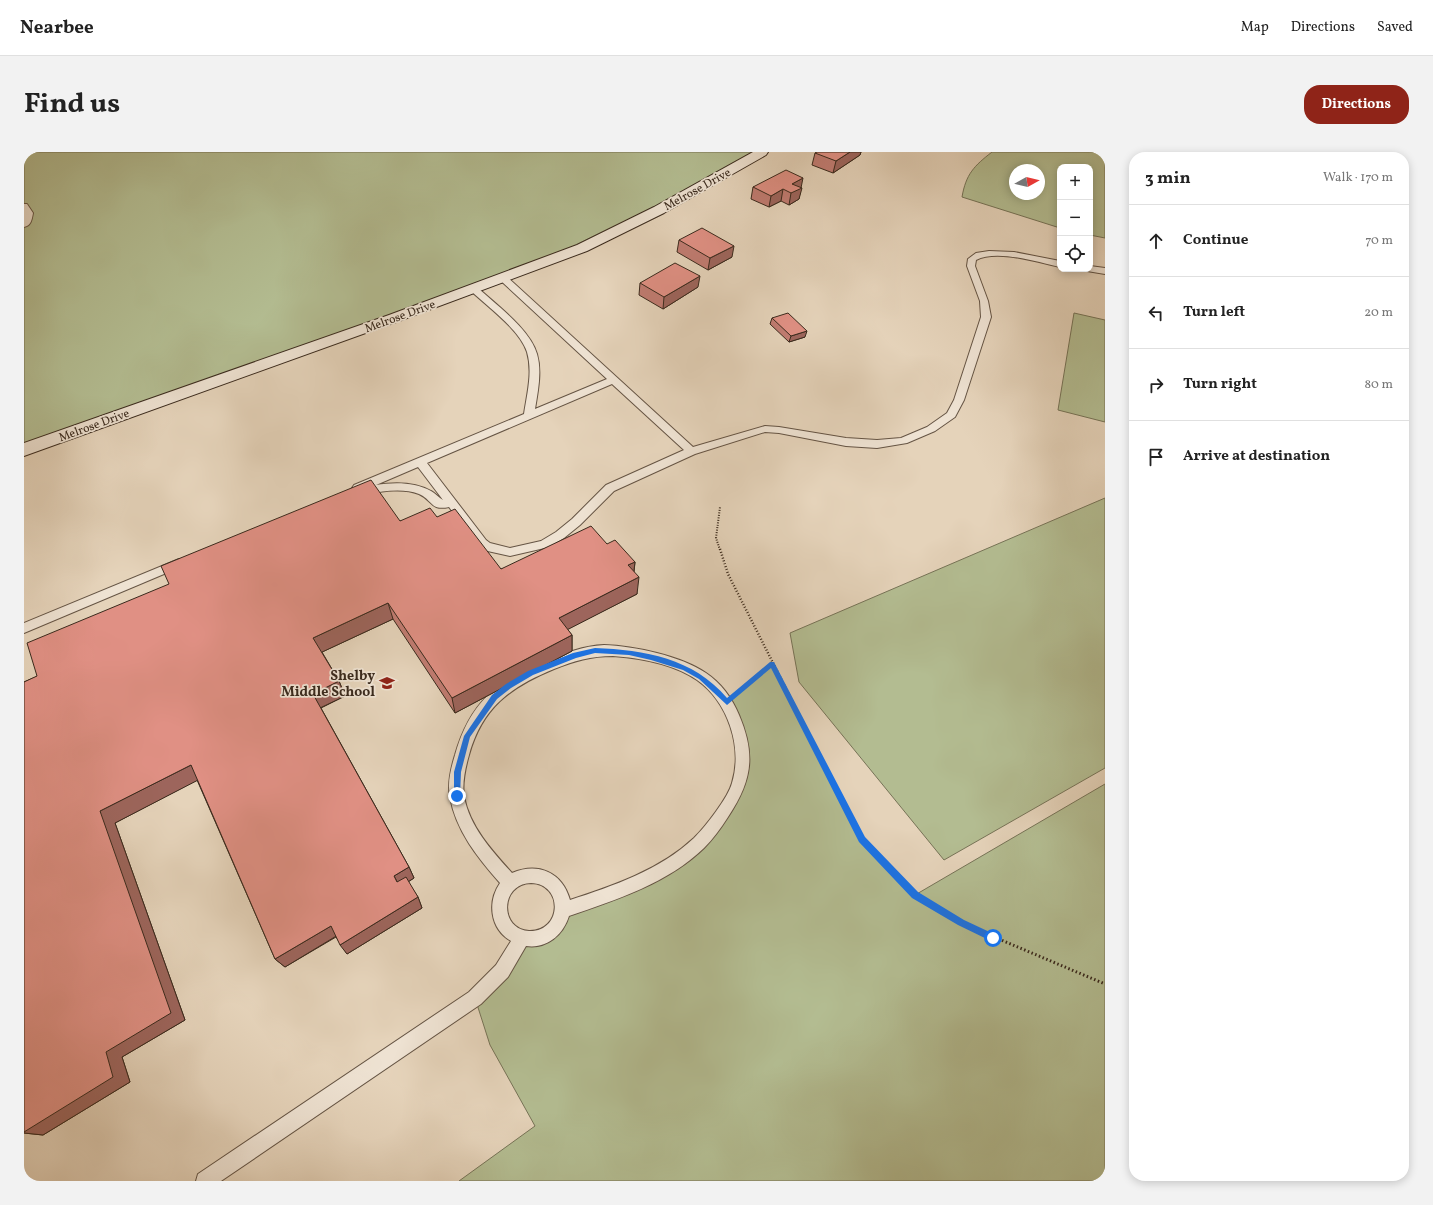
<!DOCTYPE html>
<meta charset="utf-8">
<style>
:root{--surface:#fff;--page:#f2f2f2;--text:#222;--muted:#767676;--line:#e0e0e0;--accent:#8f2418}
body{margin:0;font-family:Vollkorn,serif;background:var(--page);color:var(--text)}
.controls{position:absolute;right:12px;top:12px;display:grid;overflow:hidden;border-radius:8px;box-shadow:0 2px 10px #0003}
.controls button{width:36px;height:36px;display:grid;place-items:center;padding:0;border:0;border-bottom:1px solid var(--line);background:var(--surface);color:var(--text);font:20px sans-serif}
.compass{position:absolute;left:985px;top:12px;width:36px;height:36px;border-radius:50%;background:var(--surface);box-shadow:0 2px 10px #0003;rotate:82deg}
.stop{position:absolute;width:12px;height:12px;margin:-9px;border:3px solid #1a73e8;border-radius:50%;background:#fff}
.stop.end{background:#1a73e8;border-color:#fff;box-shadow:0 1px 4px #0008}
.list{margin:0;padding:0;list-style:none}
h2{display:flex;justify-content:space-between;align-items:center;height:52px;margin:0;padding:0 16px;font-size:17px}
h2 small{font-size:13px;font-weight:400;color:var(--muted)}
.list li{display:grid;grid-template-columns:26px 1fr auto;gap:12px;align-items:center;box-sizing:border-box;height:72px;padding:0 16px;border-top:1px solid var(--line)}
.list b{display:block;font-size:15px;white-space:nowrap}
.list em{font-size:13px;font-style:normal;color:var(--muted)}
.icon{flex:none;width:22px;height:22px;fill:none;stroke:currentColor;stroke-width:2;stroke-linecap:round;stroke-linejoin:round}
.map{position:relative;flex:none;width:1081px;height:1029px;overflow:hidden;border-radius:16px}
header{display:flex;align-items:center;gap:24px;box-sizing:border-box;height:56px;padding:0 20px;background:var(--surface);border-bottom:1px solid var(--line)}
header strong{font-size:19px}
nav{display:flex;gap:22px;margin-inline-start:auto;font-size:14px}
.intro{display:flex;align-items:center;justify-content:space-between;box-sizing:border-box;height:96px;padding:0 24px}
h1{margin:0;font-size:28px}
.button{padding:10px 18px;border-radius:16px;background:var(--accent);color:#fff;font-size:14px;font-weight:700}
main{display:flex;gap:24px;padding:0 24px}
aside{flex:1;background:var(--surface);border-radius:16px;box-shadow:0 2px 10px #0003}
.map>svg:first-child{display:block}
.green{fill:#b3bc91;stroke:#767357;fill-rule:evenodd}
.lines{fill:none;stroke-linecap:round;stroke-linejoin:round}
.lane-casing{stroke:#655444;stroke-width:2}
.secondary-casing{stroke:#3a2a1d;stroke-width:2}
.path-far2{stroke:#3a2a1d;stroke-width:2;stroke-dasharray:1 1.5;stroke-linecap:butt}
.path-far1{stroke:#3a2a1d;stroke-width:2.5;stroke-dasharray:1 2;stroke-linecap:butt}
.path{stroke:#3a2a1d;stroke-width:3;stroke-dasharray:1.5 2.5;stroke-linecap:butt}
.lane{fill:#eee2d2;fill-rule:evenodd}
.secondary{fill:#eee2d2;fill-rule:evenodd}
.wall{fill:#c17c72;stroke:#3a2a1d}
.shaded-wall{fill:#9d655c;stroke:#3a2a1d}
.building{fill:#e09084;stroke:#3a2a1d}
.route{fill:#1a73e8}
.labels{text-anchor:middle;stroke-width:3.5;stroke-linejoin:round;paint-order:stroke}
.far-street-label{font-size:12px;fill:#3a2a1d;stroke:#eee2d2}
.poi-label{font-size:14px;font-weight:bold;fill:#3a2a1d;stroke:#eee2d2;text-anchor:end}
</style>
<header>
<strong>Nearbee</strong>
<nav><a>Map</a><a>Directions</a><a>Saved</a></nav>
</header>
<div class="intro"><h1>Find us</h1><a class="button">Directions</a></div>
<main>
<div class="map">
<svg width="1081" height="1029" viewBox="0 0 1081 1029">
<rect width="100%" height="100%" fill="#e5d3ba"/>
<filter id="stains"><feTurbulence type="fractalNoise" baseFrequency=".005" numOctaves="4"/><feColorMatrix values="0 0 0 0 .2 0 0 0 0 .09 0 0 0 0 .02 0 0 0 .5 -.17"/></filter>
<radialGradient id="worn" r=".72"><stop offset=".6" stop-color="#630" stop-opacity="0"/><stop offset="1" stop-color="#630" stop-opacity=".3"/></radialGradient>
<g class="green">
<path d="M0,0H738L558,96L0,298Z"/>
<path d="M968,0H1081V86L1066,83V15H1036V76L938,45C942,22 950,14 968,0ZM991,18H1015V42H991Z"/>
<path d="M1050,161L1081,168V270L1034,258Z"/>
<path d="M1081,346V616L920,708L775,530L766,481Z"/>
<path d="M748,511L838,687L891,743L1081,632V1029H435L511,974L466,893L451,846L509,786L537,765L634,720L696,664L720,608L703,551Z"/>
</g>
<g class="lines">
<g class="lane-casing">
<g id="lane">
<path d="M0,52H3L9,61C8,67 7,74 0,75Z"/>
<path d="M965,99L990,100L1036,109V115C1013,110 973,97 952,108L951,114L964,149L967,165L940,248L931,265L911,279L883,291L853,296L822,294L755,281L741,280L671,302L590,339L556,373L540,386L525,395L486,404L459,398L454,394L425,355C406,359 409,348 395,342C379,336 360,339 344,342L340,341L339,338L334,340L330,339L328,336L330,333L500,262C503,242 509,220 503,200C496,178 464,155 447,139L446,137L447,135H453C471,152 506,177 513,202C518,219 514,239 511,257L583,227L476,128L475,126L476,124H482L669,295L741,274L755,275L822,286L853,288L877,286L903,275L923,261L930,248L957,165L956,149L943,114L944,107L952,101ZM588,232L660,298L582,333L548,367L532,380L517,389L486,396L466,391L462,388L403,311ZM394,315L419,348C415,346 411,341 407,339C391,330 370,330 352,333Z"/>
<path d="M1066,114L1081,116V122L1063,119L1062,117H1066Z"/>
<path d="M155,407L159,408L161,411L159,414L0,481V471Z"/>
<path d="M580,493C610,494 657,504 682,521C697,531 708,546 715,563C732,603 728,629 704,665C697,676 689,687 680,696C644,731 592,748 545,764C539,783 523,797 502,794L484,825L457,852L197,1029H172L174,1022L445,840L472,813L487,789C466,777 463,750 476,731C454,706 432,679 426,645C423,631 427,616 431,603C446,550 473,529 522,509C541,501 559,494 580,493ZM589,504C616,506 650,512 673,528C704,550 719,595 708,631C704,646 681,675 670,686C636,718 589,734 546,748C538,720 514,710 488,721C468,699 446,675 440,645C438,631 441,617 445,603C458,556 486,535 530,517C550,509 567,504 589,504ZM507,731C540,732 538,780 505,779C475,777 476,732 507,731Z"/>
</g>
</g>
<g class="secondary-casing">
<path id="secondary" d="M729,0H744L742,3L640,61L563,99L375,169L0,304V291L365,163L553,93L630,55Z"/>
</g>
<path class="path-far2" d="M696,398L692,386L696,355"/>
<g class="path-far1">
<path d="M696,397L704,422L833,677"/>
<path d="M718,537L748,511"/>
</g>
<path class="path" d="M832,676L838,687L891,743L937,771L1081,832"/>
<use href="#lane" class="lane"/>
<use href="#secondary" class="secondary"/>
</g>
<g class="wall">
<path d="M793,0H837L836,3L809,21L788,13L791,1Z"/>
<path d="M729,35H777L775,47L765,53L757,49L745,55L727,47Z"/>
<path d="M655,88L708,105L684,118L653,100Z"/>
<path d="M616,131L674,135L639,157L615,143Z"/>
<path d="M748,166L781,185L765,190L746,172Z"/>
<path d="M413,365L477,417L583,392L611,410L610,420L613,442L543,477L548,483V499L431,561L369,467L298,500L315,529L321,544L297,556L385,715L390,726L384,730L394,745L398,756L323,802L312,785L261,815L251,807L173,628L91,671L161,868L98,905L106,930L19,983L0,981V530L376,369Z"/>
</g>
<g class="shaded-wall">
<path d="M826,0H837L836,3L809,21L812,9Z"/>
<path d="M779,26L777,36H778L775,47L765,53L767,41L768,32Z"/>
<path d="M759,37L757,49L745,55L747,44Z"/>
<path d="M710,94L708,105L684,118L686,106Z"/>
<path d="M676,124L674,135L639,157L640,145Z"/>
<path d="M783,179L781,185L765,190L767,184Z"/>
<path d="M611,410L609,426L604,413Z"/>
<path d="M615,425L613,442L535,482V466Z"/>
<path d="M364,451L369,467L296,501L289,486Z"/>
<path d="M548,483V499L431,561L428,546Z"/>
<path d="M315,529L321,544L296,556L289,542Z"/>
<path d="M167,613L178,626L91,671L161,868L98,905L106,930L19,983L0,981V980L82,900L76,659Z"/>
<path d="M385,715L390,726L376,735L370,724Z"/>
<path d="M394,745L398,756L323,802L316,793Z"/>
<path d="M307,774L314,783L261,815L251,807Z"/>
</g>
<g class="building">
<path d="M793,0H826L812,9L791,1Z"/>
<path d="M762,18L779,26L768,32L778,36L767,41L759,37L747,44L729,35Z"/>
<path d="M678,76L710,94L686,106L655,88Z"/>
<path d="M651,111L676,124L640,145L616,131Z"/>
<path d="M764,161L783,179L767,184L748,166Z"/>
<path d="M347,328L376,369L406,356L413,365L431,357L477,417L567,374L583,392L591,388L611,410L604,413L615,425L535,466L548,483L428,546L364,451L289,486L315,529L289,542L385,715L370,724L373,730L382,725L394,745L316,793L307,774L251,807L167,613L76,659L147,861L82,900L89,925L0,980V530L13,524L3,491L145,432L137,414Z"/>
</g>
<path class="route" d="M571,496C621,498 669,506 703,546L746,510H750L841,685L894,740L940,768L972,783V788L969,790L934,773L888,746L835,690L747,516L703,553L675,527L659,518L627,508L605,503L571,501L552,506L509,523L487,536L473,547L446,585L437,620L436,644L435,647H430V620L440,584L468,543L482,532L504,519L549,501Z"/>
<defs>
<g id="school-bare" transform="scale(1.2)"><path d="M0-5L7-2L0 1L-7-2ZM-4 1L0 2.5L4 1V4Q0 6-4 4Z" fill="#8f2418" stroke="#eee2d2" stroke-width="2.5" paint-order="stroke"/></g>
</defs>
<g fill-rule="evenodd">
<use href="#school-bare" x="363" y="531"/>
</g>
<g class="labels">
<g class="far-street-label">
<text transform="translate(673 37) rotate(-29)" y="4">Melrose Drive</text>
<text transform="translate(376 164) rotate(-20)" y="4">Melrose Drive</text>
<text transform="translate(70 273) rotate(-20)" y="4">Melrose Drive</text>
</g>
<g class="poi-label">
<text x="351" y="528">Shelby<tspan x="351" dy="16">Middle School</tspan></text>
</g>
</g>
<rect width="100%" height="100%" filter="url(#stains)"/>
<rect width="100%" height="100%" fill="url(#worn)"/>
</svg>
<div class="controls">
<button>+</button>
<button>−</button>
<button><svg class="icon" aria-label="locate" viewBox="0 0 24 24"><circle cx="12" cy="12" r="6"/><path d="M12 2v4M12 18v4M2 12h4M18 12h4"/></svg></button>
</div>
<svg class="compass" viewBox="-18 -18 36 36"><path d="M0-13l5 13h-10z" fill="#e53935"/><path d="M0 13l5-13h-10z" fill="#767676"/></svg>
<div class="stop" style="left:969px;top:786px"></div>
<div class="stop end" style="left:433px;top:644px"></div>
</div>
<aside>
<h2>3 min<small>Walk · 170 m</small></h2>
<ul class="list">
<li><svg class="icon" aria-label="ahead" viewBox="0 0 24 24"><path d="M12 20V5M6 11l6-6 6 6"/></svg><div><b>Continue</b></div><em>70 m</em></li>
<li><svg class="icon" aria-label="left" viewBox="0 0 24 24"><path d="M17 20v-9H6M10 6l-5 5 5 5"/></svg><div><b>Turn left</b></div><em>20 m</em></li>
<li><svg class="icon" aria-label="right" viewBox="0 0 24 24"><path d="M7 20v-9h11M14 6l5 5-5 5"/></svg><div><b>Turn right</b></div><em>80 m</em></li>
<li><svg class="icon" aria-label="arrive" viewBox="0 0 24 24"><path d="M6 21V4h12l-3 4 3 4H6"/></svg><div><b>Arrive at destination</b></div></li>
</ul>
</aside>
</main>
